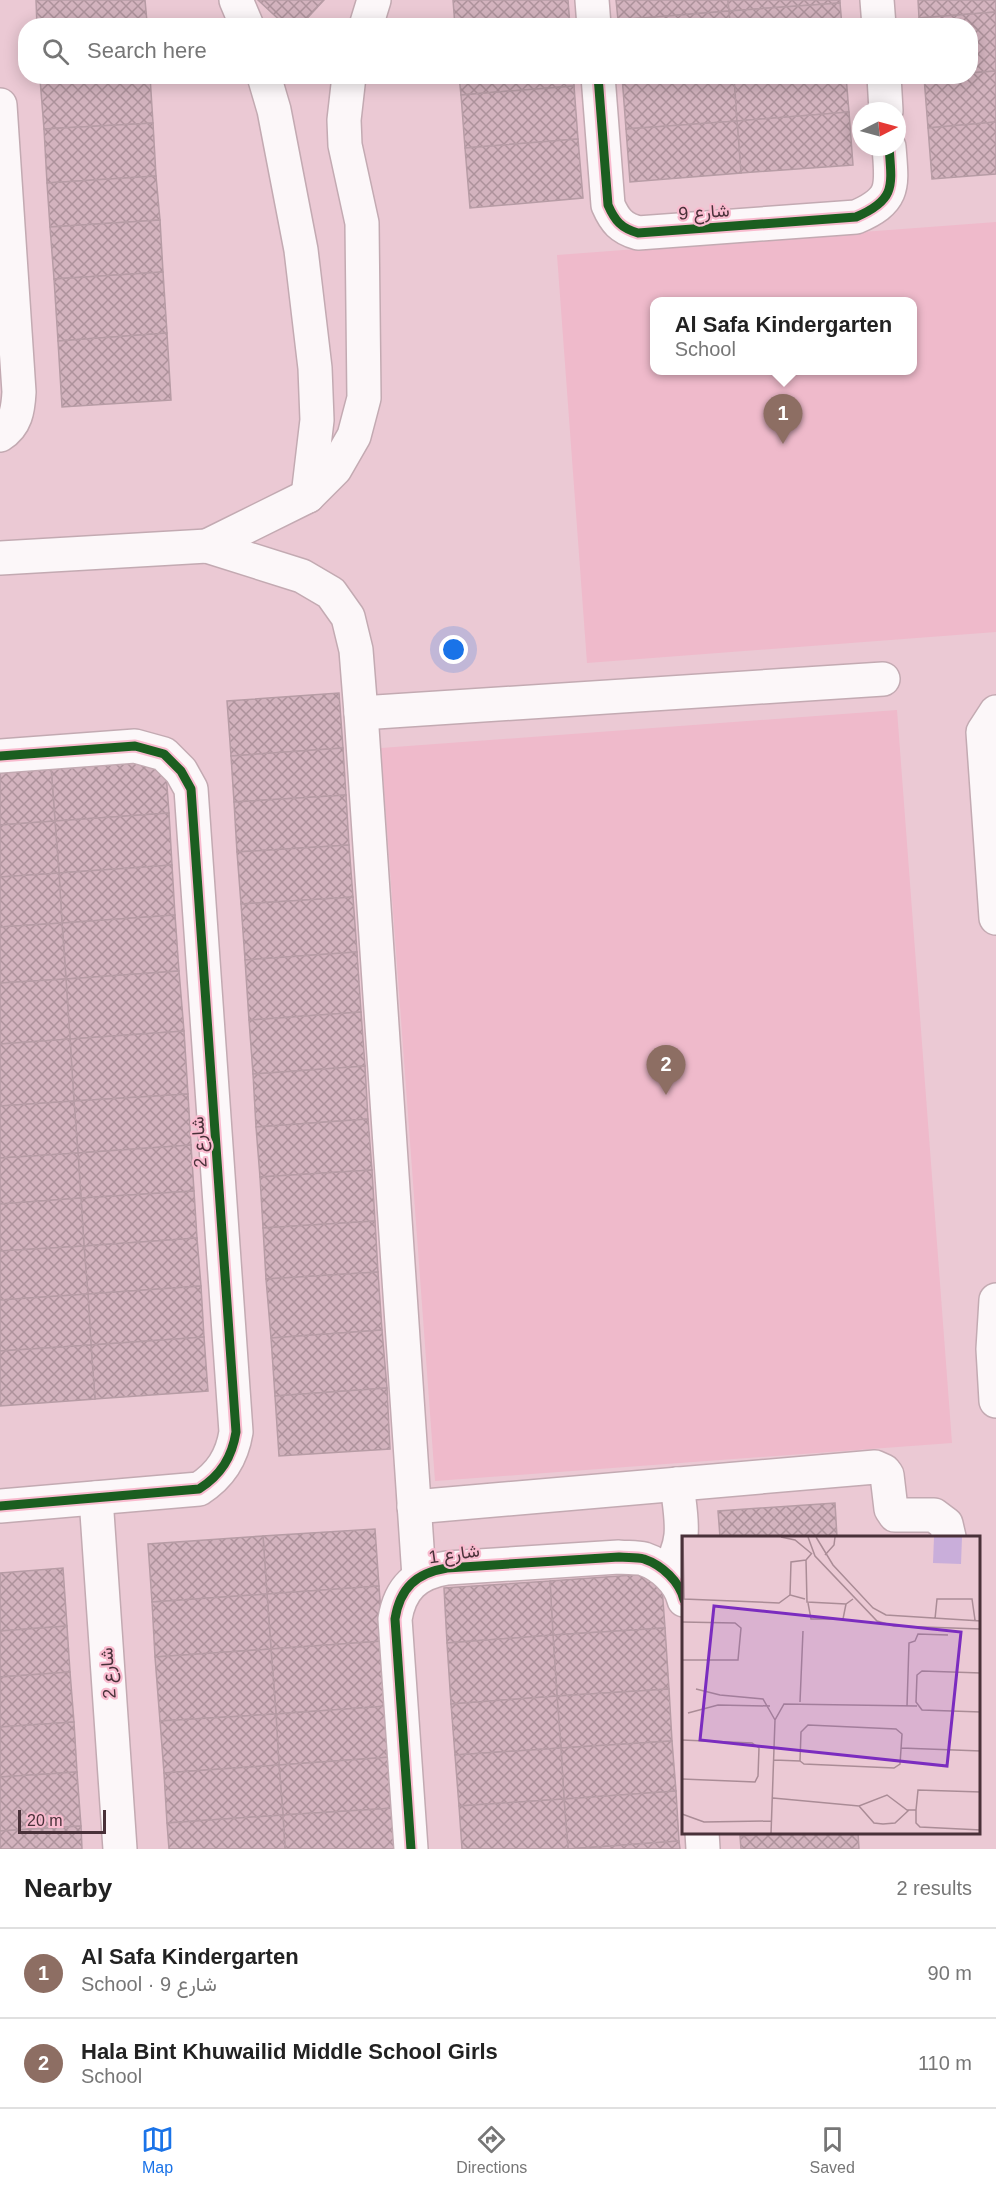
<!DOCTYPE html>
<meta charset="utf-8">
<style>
:root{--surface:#fff;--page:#f6f6f6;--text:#222;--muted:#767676;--line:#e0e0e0;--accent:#1a73e8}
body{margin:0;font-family:Arial,Vazirmatn,sans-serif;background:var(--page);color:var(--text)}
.compass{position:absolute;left:852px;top:102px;width:54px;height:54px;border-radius:50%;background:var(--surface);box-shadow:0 3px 15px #0003;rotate:84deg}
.scale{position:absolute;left:18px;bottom:15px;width:88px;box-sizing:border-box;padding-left:6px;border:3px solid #493139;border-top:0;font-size:16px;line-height:21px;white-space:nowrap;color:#493139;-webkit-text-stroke:4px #f9bbcf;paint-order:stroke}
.you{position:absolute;left:454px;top:650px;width:21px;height:21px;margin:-15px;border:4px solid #fff;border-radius:50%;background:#1a73e8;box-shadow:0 0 0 9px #1a73e833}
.badge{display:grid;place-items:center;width:39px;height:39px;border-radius:50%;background:var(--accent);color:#fff;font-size:20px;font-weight:700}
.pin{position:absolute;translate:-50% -50px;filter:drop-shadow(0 2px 3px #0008)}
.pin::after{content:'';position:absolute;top:32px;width:21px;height:18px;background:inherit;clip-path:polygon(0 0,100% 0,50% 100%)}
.popup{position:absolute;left:650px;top:297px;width:267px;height:78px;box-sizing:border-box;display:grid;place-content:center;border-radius:12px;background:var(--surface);filter:drop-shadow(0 2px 4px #0005);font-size:20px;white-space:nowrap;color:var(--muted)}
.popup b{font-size:22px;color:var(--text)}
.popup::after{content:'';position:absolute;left:50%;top:100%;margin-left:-12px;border:12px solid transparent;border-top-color:var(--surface)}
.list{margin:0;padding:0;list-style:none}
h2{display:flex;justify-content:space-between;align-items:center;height:78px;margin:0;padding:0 24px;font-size:26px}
h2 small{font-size:20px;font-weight:400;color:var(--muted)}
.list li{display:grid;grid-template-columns:39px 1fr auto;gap:18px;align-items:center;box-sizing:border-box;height:90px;padding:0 24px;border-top:2px solid var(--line)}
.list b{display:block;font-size:22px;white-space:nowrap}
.list p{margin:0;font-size:20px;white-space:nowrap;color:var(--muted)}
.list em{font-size:20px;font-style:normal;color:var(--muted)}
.icon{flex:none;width:33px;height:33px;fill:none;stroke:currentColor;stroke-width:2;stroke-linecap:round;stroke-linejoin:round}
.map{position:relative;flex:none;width:996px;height:1849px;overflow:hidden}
.search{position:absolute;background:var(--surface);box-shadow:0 3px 15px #0003;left:18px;right:18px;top:18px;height:66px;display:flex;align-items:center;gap:15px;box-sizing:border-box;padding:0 21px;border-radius:24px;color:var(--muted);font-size:22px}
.sheet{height:258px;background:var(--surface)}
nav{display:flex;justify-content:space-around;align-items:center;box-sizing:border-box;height:84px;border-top:2px solid var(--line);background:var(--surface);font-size:16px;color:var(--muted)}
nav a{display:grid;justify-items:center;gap:3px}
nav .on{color:var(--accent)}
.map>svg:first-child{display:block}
.built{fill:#efbacb;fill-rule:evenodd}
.building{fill:url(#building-cross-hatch);stroke:#b79ca5;stroke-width:1.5}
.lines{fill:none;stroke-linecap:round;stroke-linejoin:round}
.minor-casing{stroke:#c3aab2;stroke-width:36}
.minor{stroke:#fcf7f9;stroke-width:33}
.cycleway-casing{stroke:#f9bbcf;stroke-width:13}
.cycleway{stroke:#1b5e20;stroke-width:9}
.labels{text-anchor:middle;stroke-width:4.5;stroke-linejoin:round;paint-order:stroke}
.street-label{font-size:18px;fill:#493139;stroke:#f9bbcf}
.inset-road{fill:none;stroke:#aa8c96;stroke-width:1.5}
.view{fill:#7b2cbf;fill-opacity:0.15;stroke:#7b2cbf;stroke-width:3}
.inset-edge{fill:none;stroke:#493139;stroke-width:3}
</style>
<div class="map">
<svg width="996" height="1849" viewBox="0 0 996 1849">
<defs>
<pattern id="building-cross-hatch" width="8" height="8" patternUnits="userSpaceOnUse" patternTransform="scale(1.5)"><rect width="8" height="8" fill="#d3b3be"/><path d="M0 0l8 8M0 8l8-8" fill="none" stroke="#ad929b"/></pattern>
</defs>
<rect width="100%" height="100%" fill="#ebc9d4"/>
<g class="built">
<path d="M996,222V632L587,663L557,255ZM654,302H912V370H654Z"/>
<path d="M897,710L952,1443L435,1481L381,748Z"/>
</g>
<g class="building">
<path d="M36,0H145L147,22L94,26H37Z"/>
<path d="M258,0H324L300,26H286Z"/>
<path d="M453,0H568L570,26H455Z"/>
<path d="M616,0H728L729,11L618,20Z"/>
<path d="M728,0H840V3L729,11Z"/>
<path d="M918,0H996V12L919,18Z"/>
<path d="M840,3L842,26H730L729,11Z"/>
<path d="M729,11L730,26H618V20Z"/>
<path d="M996,12V71L970,73V26H920L919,18Z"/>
<path d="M996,71V122L928,128L924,77L970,76V73Z"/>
<path d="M76,76H150L153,123L44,129L40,79Z"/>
<path d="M459,76H574V86L461,95Z"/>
<path d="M622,76H734L737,121L626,129Z"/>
<path d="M734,76H846L849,112L737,121Z"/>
<path d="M574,86L578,139L465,148L461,95Z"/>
<path d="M849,112L853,165L741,173L737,121Z"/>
<path d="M737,121L741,173L630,182L626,129Z"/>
<path d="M996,122V174L932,179L928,128Z"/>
<path d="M153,123L156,176L47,183L44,129Z"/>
<path d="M578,139L583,198L470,208L465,148Z"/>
<path d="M156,176L160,220L50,227L47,183Z"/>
<path d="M160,220L163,272L54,279L50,227Z"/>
<path d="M163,272L167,333L58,341L54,279Z"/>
<path d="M167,333L171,400L62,407L58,341Z"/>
<path d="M339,693L343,748L231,756L227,701Z"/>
<path d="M343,748L346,795L234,802L231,756Z"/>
<path d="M165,759L169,813L55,821L51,767Z"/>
<path d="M51,767L55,821L0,825V770Z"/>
<path d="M346,795L349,845L237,852L234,802Z"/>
<path d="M169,813L172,865L59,873L55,821Z"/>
<path d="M55,821L59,873L0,877V825Z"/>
<path d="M349,845L353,897L241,904L237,852Z"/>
<path d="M172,865L175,915L62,923L59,873Z"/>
<path d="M59,873L62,923L0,927V877Z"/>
<path d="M353,897L357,952L245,960L241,904Z"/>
<path d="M175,915L179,971L66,979L62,923Z"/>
<path d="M62,923L66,979L0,983V927Z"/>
<path d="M357,952L361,1012L249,1020L245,960Z"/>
<path d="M179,971L184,1031L70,1039L66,979Z"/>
<path d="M66,979L70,1039L0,1044V983Z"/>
<path d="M361,1012L365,1066L253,1074L249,1020Z"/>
<path d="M184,1031L188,1094L74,1101L70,1039Z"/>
<path d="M70,1039L74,1101L0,1106V1044Z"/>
<path d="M365,1066L368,1119L256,1127L253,1074Z"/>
<path d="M188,1094L191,1145L78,1153L74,1101Z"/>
<path d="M74,1101L78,1153L0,1158V1106Z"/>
<path d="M368,1119L372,1170L260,1177L256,1127Z"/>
<path d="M191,1145L194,1191L81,1198L78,1153Z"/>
<path d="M78,1153L81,1198L0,1204V1158Z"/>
<path d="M372,1170L375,1221L263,1228L260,1177Z"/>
<path d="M194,1191L197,1238L84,1246L81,1198Z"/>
<path d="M81,1198L84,1246L0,1251V1204Z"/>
<path d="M375,1221L378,1272L266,1279L263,1228Z"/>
<path d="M197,1238L201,1286L88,1294L84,1246Z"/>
<path d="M84,1246L88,1294L0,1300V1251Z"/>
<path d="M378,1272L382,1330L271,1338L266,1279Z"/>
<path d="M201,1286L204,1337L91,1345L88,1294Z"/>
<path d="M88,1294L91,1345L0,1351V1300Z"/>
<path d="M382,1330L387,1388L275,1396L271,1338Z"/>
<path d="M204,1337L208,1391L95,1399L91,1345Z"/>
<path d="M91,1345L95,1399L0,1406V1351Z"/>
<path d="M387,1388L390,1449L279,1456L275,1396Z"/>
<path d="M835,1503L837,1537H720L718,1511Z"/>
<path d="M375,1529L379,1586L267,1594L263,1536Z"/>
<path d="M263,1536L267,1594L152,1602L148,1544Z"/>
<path d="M63,1568L67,1626L0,1631V1573Z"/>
<path d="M661,1573L665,1628L553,1635L550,1581Z"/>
<path d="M550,1581L553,1635L447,1643L444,1588Z"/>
<path d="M379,1586L383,1641L271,1649L267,1594Z"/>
<path d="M267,1594L271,1649L155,1657L152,1602Z"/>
<path d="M67,1626L70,1672L0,1677V1631Z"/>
<path d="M665,1628L669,1689L557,1696L553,1635Z"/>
<path d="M553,1635L557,1696L451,1704L447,1643Z"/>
<path d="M383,1641L387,1706L276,1714L271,1649Z"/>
<path d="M271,1649L276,1714L160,1721L155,1657Z"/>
<path d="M70,1672L74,1722L0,1727V1677Z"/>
<path d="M669,1689L672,1741L561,1748L557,1696Z"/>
<path d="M557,1696L561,1748L455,1755L451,1704Z"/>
<path d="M387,1706L391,1757L279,1765L276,1714Z"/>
<path d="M276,1714L279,1765L164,1773L160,1721Z"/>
<path d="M74,1722L77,1772L0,1777V1727Z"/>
<path d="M672,1741L676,1791L564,1799L561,1748Z"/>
<path d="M561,1748L564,1799L459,1806L455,1755Z"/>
<path d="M391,1757L394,1808L283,1815L279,1765Z"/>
<path d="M279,1765L283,1815L167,1823L164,1773Z"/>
<path d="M77,1772L81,1826L0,1831V1777Z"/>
<path d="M676,1791L679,1841L568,1849L564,1799Z"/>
<path d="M564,1799L568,1849H462L459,1806Z"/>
<path d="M394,1808L397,1849H285L283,1815Z"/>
<path d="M283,1815L285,1849H169L167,1823Z"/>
<path d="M81,1826L82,1849H0V1831Z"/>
<path d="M788,1832H858L859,1849H741L740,1836Z"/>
<path d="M679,1841L680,1849H569Z"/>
</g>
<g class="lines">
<g class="minor-casing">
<g id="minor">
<path d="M236,0L247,26"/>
<path d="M592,0L594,26"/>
<path d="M877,0L879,26"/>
<path d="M366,26L374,0"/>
<path d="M264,76L274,110L301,250L315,368L317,420L308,496"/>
<path d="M598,76L608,205C615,221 621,228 638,233L856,217C896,200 892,186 889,147"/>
<path d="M884,76L886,111"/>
<path d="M0,105L19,392C18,410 16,425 0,435"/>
<path d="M207,546L308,496L335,469L354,436L364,398L362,223L345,145L344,120L349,76"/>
<path d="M0,558L207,546L302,576L331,593L348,617L356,650L361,713L419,1577"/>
<path d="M996,712L983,732L996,918"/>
<path d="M361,713L883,679"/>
<path d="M0,756L135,746L164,754L181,771L191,789L236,1432C232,1457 221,1475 199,1489L0,1506"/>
<path d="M996,1300L993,1349L996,1401"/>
<path d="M96,1498L120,1849"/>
<path d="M414,1507L875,1467L884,1471L887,1475L891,1509L895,1515H934L946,1524L949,1537"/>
<path d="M667,1572C688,1540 681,1520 677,1484"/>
<path d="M702,1832L703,1849"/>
<path d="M411,1849L395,1619C400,1588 416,1573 447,1568L619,1557C627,1558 636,1557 644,1559C662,1565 680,1582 684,1600"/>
</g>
</g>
<use href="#minor" class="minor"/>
<g class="cycleway-casing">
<g id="cycleway">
<path d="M598,76L608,205C615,221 621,228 638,233L856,217C896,200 892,186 889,147"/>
<path d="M0,756L135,746L164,754L181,771L191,789L236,1432C232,1457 221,1475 199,1489L0,1506"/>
<path d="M411,1849L395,1619C400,1588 416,1573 447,1568L619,1557C627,1558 636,1557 644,1559C662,1565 680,1582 684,1600"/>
</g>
</g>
<use href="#cycleway" class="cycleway"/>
</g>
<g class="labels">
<g class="street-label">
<text transform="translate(704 212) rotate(-4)" y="6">شارع 9</text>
<text transform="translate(199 1142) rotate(-94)" y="6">شارع 2</text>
<text transform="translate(454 1554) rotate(-8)" y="6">شارع 1</text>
<text transform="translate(108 1673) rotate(-94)" y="6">شارع 2</text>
</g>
</g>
<g transform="translate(682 1536)">
<rect width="298" height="298" fill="#ebc9d4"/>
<path d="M252,1H280L279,28L251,27Z" fill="#c9aeda"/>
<path class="inset-road" d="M1,1L2,63L97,67L108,59M99,1L113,4L130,18M126,1L133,20L195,85L212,90L299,93M134,1L151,29L191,72L204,79L299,85M130,17L124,24L125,66L164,68L171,63M143,19L152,9L153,1M123,63L108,59L109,26L124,24M126,67L129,83H161L164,68M253,83L255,63H290L293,84M0,86L53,87L59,92L56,124H0M299,137L240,135L235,139L234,166L240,174L299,176M14,153L38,159L81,163L93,184M118,166L121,95M225,170L227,107L233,105L236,98L266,99M6,177L36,169L88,170M126,189L214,193L220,198L218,228L212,232L122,228L118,225L119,196ZM0,204L70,207L77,212L76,240L73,246L0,243M219,212L299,215M92,224L118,225M299,256L236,254L234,274V287L238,291L299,294M91,262L177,270L205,259L225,274H234M177,270L192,287L201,288L213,287L227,274M0,278L22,286L90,285M89,298L93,184L102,168L235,170"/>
<path class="view" d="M32,70L279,96L265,230L18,204Z"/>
<rect width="298" height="298" class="inset-edge"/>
</g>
</svg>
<svg class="compass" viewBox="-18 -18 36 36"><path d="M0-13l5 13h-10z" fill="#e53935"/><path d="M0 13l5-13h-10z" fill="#767676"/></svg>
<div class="scale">20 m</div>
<div class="you"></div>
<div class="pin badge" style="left:783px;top:444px;background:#8d6e63">1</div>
<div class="popup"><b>Al Safa Kindergarten</b>School</div>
<div class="pin badge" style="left:666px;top:1095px;background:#8d6e63">2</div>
<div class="search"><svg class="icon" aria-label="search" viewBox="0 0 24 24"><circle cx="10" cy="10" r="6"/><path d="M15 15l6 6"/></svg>Search here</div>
</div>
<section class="sheet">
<h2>Nearby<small>2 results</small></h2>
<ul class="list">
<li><span class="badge" style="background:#8d6e63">1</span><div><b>Al Safa Kindergarten</b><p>School · شارع 9</p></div><em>90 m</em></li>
<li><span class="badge" style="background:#8d6e63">2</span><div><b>Hala Bint Khuwailid Middle School Girls</b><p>School</p></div><em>110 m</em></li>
</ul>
</section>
<nav>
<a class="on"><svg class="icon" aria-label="map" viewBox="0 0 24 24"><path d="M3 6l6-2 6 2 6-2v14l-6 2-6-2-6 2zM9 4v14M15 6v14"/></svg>Map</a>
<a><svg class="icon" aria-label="directions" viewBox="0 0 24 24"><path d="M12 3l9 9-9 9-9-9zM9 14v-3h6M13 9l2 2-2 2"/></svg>Directions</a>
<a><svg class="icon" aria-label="saved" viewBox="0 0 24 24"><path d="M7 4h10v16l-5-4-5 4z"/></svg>Saved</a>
</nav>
